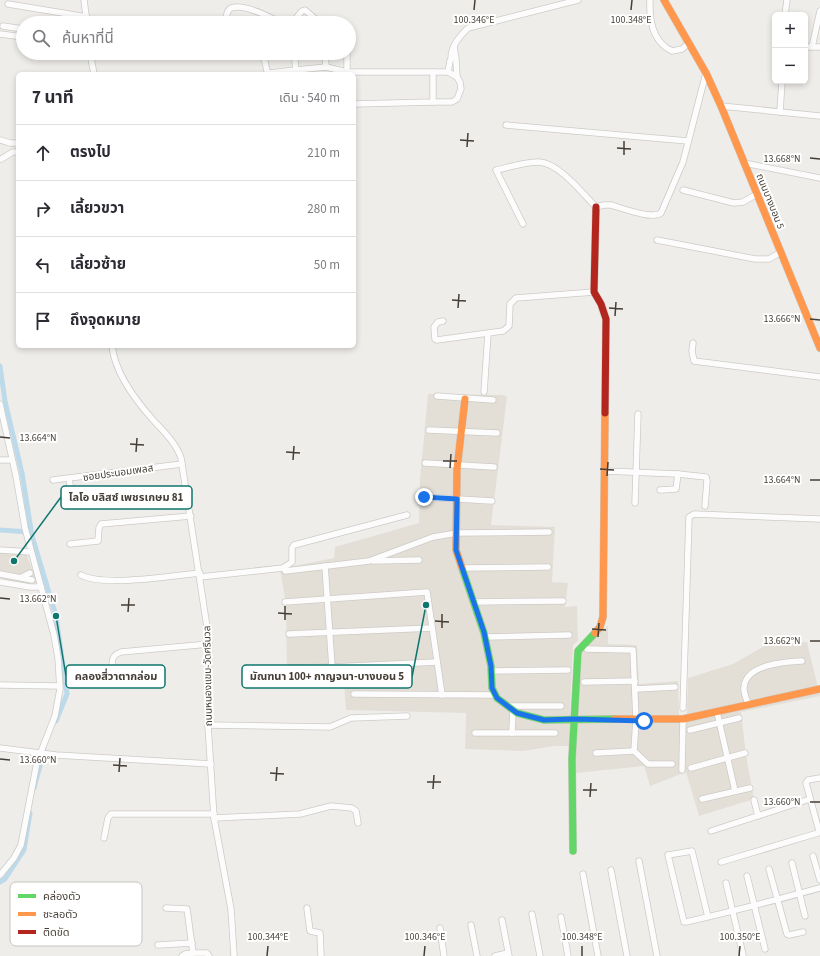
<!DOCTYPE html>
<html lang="th">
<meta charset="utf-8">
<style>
:root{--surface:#fff;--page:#f2f2f3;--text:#2b2b33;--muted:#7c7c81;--line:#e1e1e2}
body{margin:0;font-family:"Source Sans 3","Noto Sans Thai",sans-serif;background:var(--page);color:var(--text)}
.controls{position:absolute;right:12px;top:12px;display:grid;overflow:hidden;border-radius:6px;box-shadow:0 2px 6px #0003}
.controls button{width:36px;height:36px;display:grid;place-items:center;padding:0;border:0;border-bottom:1px solid var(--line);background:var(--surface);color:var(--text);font:20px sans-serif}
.stop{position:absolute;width:12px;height:12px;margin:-9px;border:3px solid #1a73e8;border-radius:50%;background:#fff}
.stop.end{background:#1a73e8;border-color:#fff;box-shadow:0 1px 4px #0008}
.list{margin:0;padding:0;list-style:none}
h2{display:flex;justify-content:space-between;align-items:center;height:52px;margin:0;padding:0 16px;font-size:17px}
h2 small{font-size:13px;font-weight:400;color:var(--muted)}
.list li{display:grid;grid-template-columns:26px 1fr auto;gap:12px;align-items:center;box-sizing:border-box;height:56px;padding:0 16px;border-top:1px solid var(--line)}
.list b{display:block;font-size:15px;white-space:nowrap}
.list em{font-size:13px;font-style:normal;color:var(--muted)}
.icon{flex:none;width:22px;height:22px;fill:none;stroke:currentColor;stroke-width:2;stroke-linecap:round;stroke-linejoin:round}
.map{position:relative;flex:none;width:820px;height:956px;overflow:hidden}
.search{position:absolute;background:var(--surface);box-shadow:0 2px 6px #0003;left:16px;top:16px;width:340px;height:44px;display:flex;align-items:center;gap:10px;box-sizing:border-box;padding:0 14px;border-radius:22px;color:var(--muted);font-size:15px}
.panel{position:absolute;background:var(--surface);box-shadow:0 2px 6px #0003;left:16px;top:72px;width:340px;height:276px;border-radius:6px}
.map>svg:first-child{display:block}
.residential{fill:#e3dfd7}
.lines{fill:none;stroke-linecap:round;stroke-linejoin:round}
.canal{stroke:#bddaea;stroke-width:5}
.street-casing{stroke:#cdcbc7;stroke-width:7}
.fast-casing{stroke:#cec9c1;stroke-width:8}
.slow-casing{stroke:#cec9c1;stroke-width:8}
.jam-casing{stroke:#cec9c1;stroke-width:8}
.street{stroke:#fdfcfc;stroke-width:5.5}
.fast{stroke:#63d668;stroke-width:7}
.slow{stroke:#ff974d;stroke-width:7}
.jam{stroke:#b3261e;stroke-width:7}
.route{stroke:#1a73e8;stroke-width:5}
.ticks{fill:none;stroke:#443e36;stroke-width:1.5}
.labels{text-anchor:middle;stroke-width:4;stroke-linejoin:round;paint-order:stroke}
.street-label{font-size:10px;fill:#443e36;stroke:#fff}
.key{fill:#fff;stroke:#c7c5c3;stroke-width:1}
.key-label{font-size:11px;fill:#443e36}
.ticks-label{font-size:10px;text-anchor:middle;fill:#443e36;stroke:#fff;stroke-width:4;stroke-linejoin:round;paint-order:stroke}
.leader{fill:none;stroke:#0f766e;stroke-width:1.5}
.callout-dot{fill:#0f766e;stroke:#fff;stroke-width:1.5}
.callout{fill:#fff;stroke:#0f766e;stroke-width:1.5}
.callout-label{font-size:11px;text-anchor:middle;font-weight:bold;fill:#443e36}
</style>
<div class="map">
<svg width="820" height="956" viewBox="0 0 820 956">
<rect width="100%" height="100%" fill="#efedea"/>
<g class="residential">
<path d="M428,394L504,395L507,397L491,525L555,527L552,582L568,583L565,607L577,606L578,641L573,645L570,714H578L580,647L608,626V644L637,645L639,684L678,681L679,715H687L688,678L733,664L766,645L807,642L820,696L741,712L746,755L754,799L699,816L686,772L650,786L644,766L576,773L575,746H555L523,751L465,749L466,713L346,710L343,669L287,672L286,604L280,569L334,558L335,547L419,523L420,479Z"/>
<path d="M0,550L26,553L37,582L27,584L0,578Z"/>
</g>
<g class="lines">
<g class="canal">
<path d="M0,366L5,401L22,473L32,536L56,616L67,694L56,721"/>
<path d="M0,530L29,532"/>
<path d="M34,788L44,751"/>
<path d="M0,882L5,879L24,850L30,813"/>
</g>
<g class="street-casing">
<g id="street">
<path d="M84,0L87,23"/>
<path d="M650,0C649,21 653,42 672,51L682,49L689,43"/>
<path d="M8,4L87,17"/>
<path d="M785,15L787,0"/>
<path d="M226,23C226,18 226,11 231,8C244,3 270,17 281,23"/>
<path d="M292,23L302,11L305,10L320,23"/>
<path d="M3,26L23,29"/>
<path d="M0,34L23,37"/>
<path d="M454,47L456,59"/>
<path d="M805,47H820"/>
<path d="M812,47L820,11"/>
<path d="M90,53L94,74"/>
<path d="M263,53L267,71L269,73L296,70"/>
<path d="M294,53L296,70L326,67L347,72H448L457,77L460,82L461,89L457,99L452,102H433"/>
<path d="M325,53L326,67"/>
<path d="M347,53V74"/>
<path d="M451,59C451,46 459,37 468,28L578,0"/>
<path d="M456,61L457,77"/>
<path d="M448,72L450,61"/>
<path d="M354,104L433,102V72"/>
<path d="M721,106L820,116"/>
<path d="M780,112L782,81"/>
<path d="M506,125L688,141"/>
<path d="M0,140L10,143H18"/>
<path d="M1,159L13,152H18"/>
<path d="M744,163L820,178"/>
<path d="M683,190L734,203L743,202L757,194"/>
<path d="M523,224L496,170C510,167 525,162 539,162C559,163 582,193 596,207L604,205H611C622,208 652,220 661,213L683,162L706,73"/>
<path d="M657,240L755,259H769L781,252"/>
<path d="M443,321L438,322L434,327L435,339L437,340L503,331L509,326L510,304L516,298L594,292"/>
<path d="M693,343L692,351L694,361L820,377"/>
<path d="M112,346C115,373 136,401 154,421C164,432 176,443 181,458L207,627L209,644L208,725L214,818L231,909L234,956"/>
<path d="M484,392L488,334"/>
<path d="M437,396L493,400"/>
<path d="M0,404L16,476L25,528L54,635L58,658L60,689L55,716L37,762L21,845L14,858L0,875"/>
<path d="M429,430L497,433"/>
<path d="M0,460H12"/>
<path d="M425,463L494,467"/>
<path d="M605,471L678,474L706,477L707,481L705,506"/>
<path d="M53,480L182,464"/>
<path d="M660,490L676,489L678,474"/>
<path d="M424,497L492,501"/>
<path d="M635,503L638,414"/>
<path d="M67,506L72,495L69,479"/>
<path d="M70,544L98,541L99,528L101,524L191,516"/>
<path d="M0,550L31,552"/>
<path d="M373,561L419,560"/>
<path d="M325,566L332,667L437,662"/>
<path d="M461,568L548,567"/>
<path d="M285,571L369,561L433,537L457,533L549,532"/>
<path d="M0,574L32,580"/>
<path d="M81,575C102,587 173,576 200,573"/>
<path d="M22,577L30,573"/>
<path d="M200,577L283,568L292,562V548L294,545L407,515"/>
<path d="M0,582L30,587H41"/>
<path d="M285,602L427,592L442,695"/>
<path d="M474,602L563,601"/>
<path d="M289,634L432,628"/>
<path d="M485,637L569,635"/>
<path d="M587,649L633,650L636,720L634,751L648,764H672"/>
<path d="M290,668L332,667"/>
<path d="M112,669C112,660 112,655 121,652L209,644"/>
<path d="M491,671L568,670"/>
<path d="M584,682L635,681"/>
<path d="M0,685L59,686"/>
<path d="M635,689L675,687"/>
<path d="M354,694L495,695"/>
<path d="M748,705C747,699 743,692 744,687C746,664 786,662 802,661"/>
<path d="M507,706H561"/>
<path d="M683,708L689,517L694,514L820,519"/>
<path d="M717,712L735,791"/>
<path d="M208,725L330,727L351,718L407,716"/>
<path d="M690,730L739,718"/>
<path d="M475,733H555"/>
<path d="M512,733L513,710"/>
<path d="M0,748L56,755L211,764"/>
<path d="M596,753L634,751"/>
<path d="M691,768L745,753"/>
<path d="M682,770L683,719"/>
<path d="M702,799L750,788"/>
<path d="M754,800L758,816"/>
<path d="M214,818L300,814L331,806L352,808L356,811L358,823"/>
<path d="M711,831L810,799"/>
<path d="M104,838L108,818L111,814H214"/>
<path d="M813,856L820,880"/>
<path d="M639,861L657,956"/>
<path d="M721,862L818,833L819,831L806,783L808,780L820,778"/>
<path d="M792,863L805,916"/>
<path d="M769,869L787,934L789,935L803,932"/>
<path d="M611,870L627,956"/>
<path d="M583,874L598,956"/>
<path d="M747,876L765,949"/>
<path d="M726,883L743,955"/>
<path d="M166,908L187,909L193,953H207L209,956"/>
<path d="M307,908L310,931L320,933L321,956"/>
<path d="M532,914L540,956"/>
<path d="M561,917L568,956"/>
<path d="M708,917L692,851L668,855L684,922H686C731,912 776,900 820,888"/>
<path d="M502,920L509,956"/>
<path d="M471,925L477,956"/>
<path d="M440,928L444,956"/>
<path d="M158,945L192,943"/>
<path d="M182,956L185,954L193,953"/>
<path d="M495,956L508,953"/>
</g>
</g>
<g class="fast-casing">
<g id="fast">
<path d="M462,568L484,633L491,666L492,688L497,698L517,713L544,720L614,719"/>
<path d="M573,851L572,759L578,651L595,633"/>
</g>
</g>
<g class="slow-casing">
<g id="slow">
<path d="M664,0L706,73L721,106L820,348"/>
<path d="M462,568L456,550L457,469L465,399"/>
<path d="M595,633L600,627L603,617L605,413"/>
<path d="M614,719H683L820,689"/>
</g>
</g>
<g class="jam-casing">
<path id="jam" d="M596,207L594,292L601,304L606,319L605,413"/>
</g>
<use href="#street" class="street"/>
<use href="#fast" class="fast"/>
<use href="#slow" class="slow"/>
<use href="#jam" class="jam"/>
</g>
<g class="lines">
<path class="route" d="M424,497L457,499L456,550L484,632L491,666L492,688L497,698L517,713L544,720L574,719L644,721"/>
</g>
<path class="ticks" d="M474,10L475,0M631,10L632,0M460,140L474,141M467,147L468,133M617,148L631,149M624,155V141M810,158L820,159M452,300L466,301M458,308L459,294M609,308L623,309M615,316L616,302M810,319L820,320M0,437L10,438M130,444L144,445M136,452L137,438M286,452L300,453M293,460L294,446M443,461H457M450,468L451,454M600,469L614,470M607,476L608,462M810,480H820M0,598L10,599M121,605H135M128,612L129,598M278,613L292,614M285,620V606M435,621L449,622M442,628V614M592,629L606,630M598,637L599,623M810,641H820M0,759L10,760M113,765L127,766M119,772L120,758M270,773L284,774M276,781L277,767M427,782H441M433,789L434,775M583,790H597M590,797L591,783M810,802H820M267,956L268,946M424,956L425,946M582,956V946M739,956L740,946"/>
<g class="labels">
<g class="street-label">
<text transform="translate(771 201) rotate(68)" y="4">ถนนบางบอน 5</text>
<text transform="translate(118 472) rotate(-8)" y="4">ซอยประนอมเพลส</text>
<text transform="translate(207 676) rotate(-91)" y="4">ถนนหนองแขม-วัดศรีนวล</text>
</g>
</g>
<rect x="10" y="882" width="132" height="64" rx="6" class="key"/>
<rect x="18" y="894" width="18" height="4" fill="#63d668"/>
<rect x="18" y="912" width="18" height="4" fill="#ff974d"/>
<rect x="18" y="930" width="18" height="4" fill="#b3261e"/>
<g class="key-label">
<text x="43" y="900">คล่องตัว</text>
<text x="43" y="918">ชะลอตัว</text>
<text x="43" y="936">ติดขัด</text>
</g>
<g class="ticks-label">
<text x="474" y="23">100.346°E</text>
<text x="631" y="23">100.348°E</text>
<text x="782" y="162">13.668°N</text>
<text x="782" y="322">13.666°N</text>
<text x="38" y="441">13.664°N</text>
<text x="782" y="483">13.664°N</text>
<text x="38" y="602">13.662°N</text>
<text x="782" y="644">13.662°N</text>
<text x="38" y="763">13.660°N</text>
<text x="782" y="805">13.660°N</text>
<text x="268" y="940">100.344°E</text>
<text x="425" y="940">100.346°E</text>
<text x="582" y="940">100.348°E</text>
<text x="740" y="940">100.350°E</text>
</g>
<path class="leader" d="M14 561L61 497M56 616L66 676M426 605L412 677"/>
<g class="callout-dot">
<circle cx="14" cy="561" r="4"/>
<circle cx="56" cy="616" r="4"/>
<circle cx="426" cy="605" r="4"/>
</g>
<g class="callout">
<rect x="61" y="486" width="131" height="23" rx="4"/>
<rect x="66" y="665" width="99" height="23" rx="4"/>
<rect x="242" y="665" width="170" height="23" rx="4"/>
</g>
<g class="callout-label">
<text x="126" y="501">ไลโอ บลิสซ์ เพชรเกษม 81</text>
<text x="116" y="680">คลองสี่วาตากล่อม</text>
<text x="327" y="680">มัณฑนา 100+ กาญจนา-บางบอน 5</text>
</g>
</svg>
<div class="controls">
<button>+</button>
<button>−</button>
</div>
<div class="stop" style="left:644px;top:721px"></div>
<div class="stop end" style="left:424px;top:497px"></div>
<div class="search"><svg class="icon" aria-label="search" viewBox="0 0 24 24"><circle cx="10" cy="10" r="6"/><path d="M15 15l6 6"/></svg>ค้นหาที่นี่</div>
<section class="panel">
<h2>7 นาที<small>เดิน · 540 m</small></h2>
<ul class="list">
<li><svg class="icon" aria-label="ahead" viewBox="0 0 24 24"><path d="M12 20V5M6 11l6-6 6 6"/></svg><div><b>ตรงไป</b></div><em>210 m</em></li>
<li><svg class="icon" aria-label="right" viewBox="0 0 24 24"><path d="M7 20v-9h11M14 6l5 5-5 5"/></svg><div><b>เลี้ยวขวา</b></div><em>280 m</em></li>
<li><svg class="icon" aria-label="left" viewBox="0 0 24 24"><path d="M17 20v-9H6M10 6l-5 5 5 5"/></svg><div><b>เลี้ยวซ้าย</b></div><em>50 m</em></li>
<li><svg class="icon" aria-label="arrive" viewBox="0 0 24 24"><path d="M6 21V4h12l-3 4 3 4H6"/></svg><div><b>ถึงจุดหมาย</b></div></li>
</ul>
</section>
</div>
